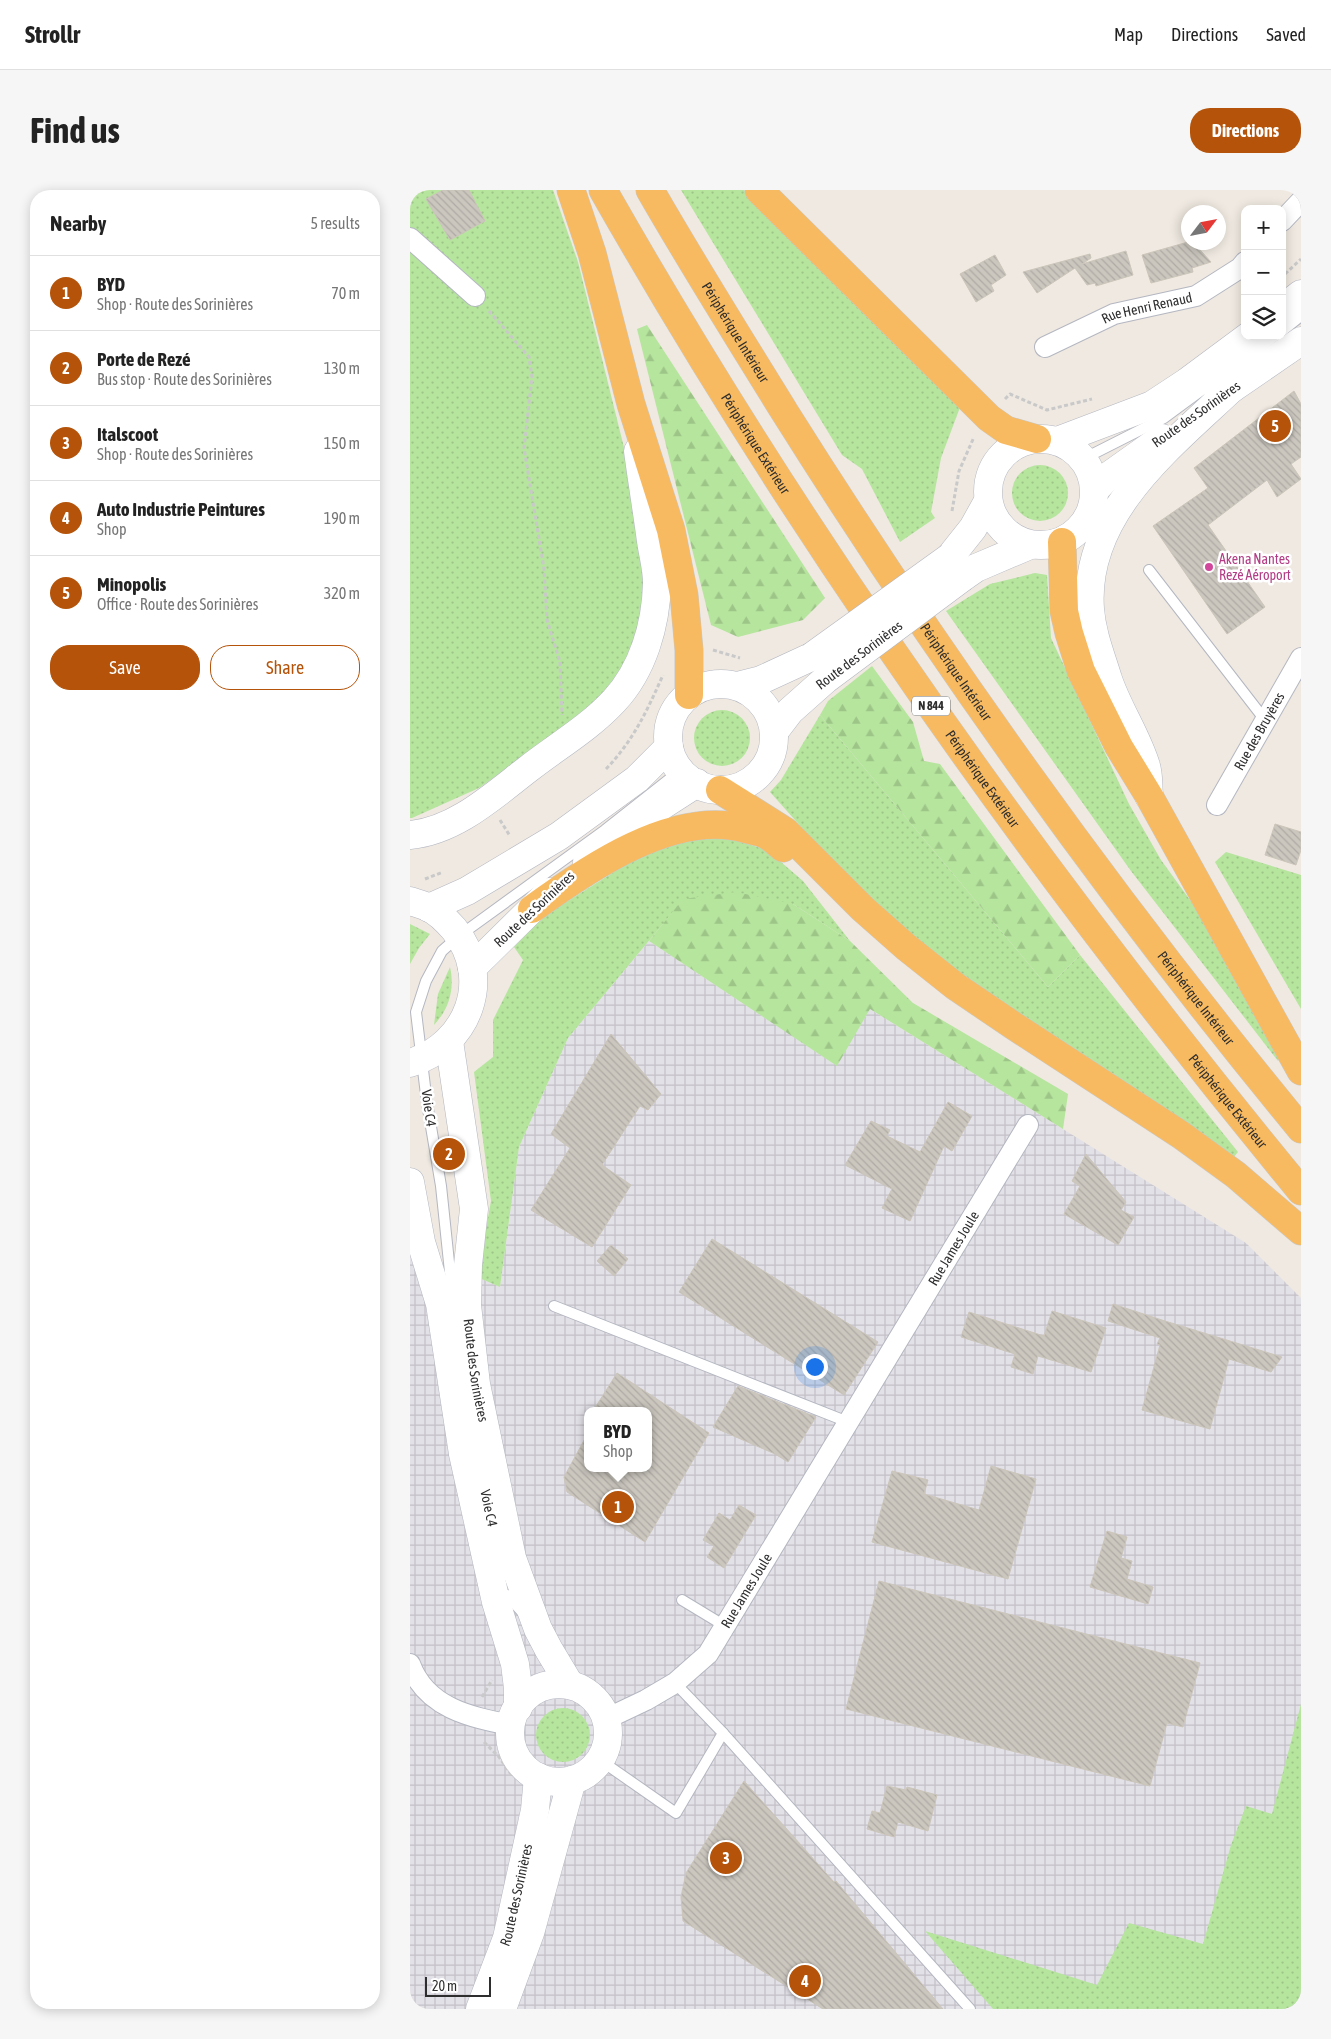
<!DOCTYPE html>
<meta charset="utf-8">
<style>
:root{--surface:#fff;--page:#f6f6f6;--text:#222;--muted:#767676;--line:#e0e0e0;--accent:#b45309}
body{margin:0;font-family:"Asap Condensed",sans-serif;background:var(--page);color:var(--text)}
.controls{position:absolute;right:15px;top:15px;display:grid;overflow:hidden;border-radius:10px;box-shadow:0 2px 12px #0003}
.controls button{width:45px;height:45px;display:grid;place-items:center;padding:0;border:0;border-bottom:1px solid var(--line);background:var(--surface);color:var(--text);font:25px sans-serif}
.compass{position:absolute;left:771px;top:15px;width:45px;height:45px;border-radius:50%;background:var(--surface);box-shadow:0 2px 12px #0003;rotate:58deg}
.scale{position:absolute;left:15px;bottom:12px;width:66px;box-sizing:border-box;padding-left:5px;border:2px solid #2e2e2e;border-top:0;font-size:14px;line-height:18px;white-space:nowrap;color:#2e2e2e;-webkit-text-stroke:4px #fff;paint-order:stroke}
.you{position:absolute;left:404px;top:1176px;width:18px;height:18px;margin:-12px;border:4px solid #fff;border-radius:50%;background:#1a73e8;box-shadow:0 0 0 8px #1a73e833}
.badge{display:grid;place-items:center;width:32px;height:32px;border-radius:50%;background:var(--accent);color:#fff;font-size:16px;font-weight:700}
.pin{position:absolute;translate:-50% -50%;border:2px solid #fff;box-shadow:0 1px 5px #0006}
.popup{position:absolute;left:174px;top:1217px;width:68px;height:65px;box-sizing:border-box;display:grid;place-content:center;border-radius:10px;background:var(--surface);filter:drop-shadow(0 1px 4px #0005);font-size:16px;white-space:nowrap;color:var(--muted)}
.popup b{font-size:19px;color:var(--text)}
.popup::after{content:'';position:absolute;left:50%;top:100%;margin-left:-10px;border:10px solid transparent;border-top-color:var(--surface)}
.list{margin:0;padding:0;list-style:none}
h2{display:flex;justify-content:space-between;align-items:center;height:65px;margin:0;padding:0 20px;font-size:21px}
h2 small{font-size:16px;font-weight:400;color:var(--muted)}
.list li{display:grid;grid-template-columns:32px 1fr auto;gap:15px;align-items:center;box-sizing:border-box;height:75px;padding:0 20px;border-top:1px solid var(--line)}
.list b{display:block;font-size:19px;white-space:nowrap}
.list p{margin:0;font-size:16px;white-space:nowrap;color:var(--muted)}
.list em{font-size:16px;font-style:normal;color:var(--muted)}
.actions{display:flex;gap:10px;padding:15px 20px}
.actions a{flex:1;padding:11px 0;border:1px solid var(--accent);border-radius:20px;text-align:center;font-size:18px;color:var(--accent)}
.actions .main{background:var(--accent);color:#fff}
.icon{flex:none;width:28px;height:28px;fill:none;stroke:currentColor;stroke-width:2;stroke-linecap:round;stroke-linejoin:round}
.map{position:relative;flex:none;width:891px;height:1819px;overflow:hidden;border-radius:20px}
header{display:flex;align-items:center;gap:30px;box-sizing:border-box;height:70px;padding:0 25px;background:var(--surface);border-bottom:1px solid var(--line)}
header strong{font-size:24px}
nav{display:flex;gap:28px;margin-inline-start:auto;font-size:18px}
.intro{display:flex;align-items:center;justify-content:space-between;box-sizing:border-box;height:120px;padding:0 30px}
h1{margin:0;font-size:35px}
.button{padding:12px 22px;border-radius:20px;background:var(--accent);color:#fff;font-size:18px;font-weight:700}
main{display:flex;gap:30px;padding:0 30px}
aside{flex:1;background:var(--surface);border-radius:20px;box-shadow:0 2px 12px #0003}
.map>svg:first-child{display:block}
.industrial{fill:url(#industrial-grid);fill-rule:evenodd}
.grass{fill:url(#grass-dots)}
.forest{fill:url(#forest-firs)}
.building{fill:url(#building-back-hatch);stroke:#cbc5ba}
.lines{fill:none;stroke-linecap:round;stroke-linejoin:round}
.service-casing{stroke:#b4b7c1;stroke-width:12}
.minor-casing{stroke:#b4b7c1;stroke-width:22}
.secondary-casing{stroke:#b4b7c1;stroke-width:29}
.trunk-casing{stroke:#c9c9c9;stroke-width:29}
.path{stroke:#c9c9c9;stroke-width:3;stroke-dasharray:4 2.5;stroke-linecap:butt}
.service{stroke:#fff;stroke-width:10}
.minor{stroke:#fff;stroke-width:20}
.secondary{stroke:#fff;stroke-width:28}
.trunk{stroke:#f8ba60;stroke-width:28}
.secondary-bridge-casing{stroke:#b4b7c1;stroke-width:29;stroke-linecap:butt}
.secondary-bridge{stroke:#fff;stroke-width:28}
.hotel-dot{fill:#d1479c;stroke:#fff;stroke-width:2}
.labels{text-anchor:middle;stroke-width:5;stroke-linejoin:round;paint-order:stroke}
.shield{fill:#fff;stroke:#6d6d6d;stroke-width:1}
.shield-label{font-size:12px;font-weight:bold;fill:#2e2e2e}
.street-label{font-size:14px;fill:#2e2e2e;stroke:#fff}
.hotel-label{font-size:14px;fill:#b23c85;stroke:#fff;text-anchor:start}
</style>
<header>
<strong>Strollr</strong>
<nav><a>Map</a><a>Directions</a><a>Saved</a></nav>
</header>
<div class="intro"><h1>Find us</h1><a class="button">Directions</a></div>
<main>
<aside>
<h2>Nearby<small>5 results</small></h2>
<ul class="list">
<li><span class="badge">1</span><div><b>BYD</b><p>Shop · Route des Sorinières</p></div><em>70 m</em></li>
<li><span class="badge">2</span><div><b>Porte de Rezé</b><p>Bus stop · Route des Sorinières</p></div><em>130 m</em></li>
<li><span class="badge">3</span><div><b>Italscoot</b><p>Shop · Route des Sorinières</p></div><em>150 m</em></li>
<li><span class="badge">4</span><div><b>Auto Industrie Peintures</b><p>Shop</p></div><em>190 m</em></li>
<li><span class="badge">5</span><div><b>Minopolis</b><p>Office · Route des Sorinières</p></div><em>320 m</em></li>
</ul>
<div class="actions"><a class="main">Save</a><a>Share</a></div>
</aside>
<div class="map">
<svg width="891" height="1819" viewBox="0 0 891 1819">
<defs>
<pattern id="industrial-grid" width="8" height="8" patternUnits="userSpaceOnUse" patternTransform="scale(1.25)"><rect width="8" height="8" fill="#e3e1e8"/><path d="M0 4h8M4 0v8" fill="none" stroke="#c3c1c7"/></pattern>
<pattern id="grass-dots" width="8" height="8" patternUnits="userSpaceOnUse" patternTransform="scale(1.25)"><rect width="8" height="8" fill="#b6e59e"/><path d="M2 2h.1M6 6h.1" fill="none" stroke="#9dc588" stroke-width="1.8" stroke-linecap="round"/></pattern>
<pattern id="forest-firs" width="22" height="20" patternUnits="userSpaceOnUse" patternTransform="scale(1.25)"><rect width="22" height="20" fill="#b6e59e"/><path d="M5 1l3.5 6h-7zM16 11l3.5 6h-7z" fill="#9dc588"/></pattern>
<pattern id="building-back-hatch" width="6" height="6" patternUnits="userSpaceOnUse" patternTransform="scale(1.25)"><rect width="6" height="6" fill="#cbc7bf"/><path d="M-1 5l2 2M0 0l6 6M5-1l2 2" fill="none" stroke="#afaba4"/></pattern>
</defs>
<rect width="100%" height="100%" fill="#efe9e1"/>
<path class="industrial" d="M239,751L426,875L460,819L836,1053L891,1108V1819H0V1057L90,1097L109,957L158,848ZM178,1221H238V1278H178Z"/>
<g class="grass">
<path d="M0,0H143L168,72L226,306L240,403L212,491L169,528L69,598L2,628H0Z"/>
<path d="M271,0H334L552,212L531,268L521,322L525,328L490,352L452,279L432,265Z"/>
<circle cx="630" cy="303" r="28"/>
<path d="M625,383L637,385L641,448L719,614L751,670L801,739L871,867L868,871L721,681L536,421L580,394Z"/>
<circle cx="312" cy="548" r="28"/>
<path d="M410,525L638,797L670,765L828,962L823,968L555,793L442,694L360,602L371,590Z"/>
<path d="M308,645L357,660L393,691L440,751L383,714L273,710L158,848L109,957L90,1097L67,1087L81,1011L64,882L83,867V830L113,770L104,757L134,726L239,660Z"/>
<path d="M816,662L891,685V819L805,672Z"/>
<path d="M0,734L20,744L9,758L0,774Z"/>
<path d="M40,777C45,799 39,819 24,835L28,804Z"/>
<path d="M891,1514V1819H583L515,1741L687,1795L719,1733L793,1754L821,1655L836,1616L862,1624Z"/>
<circle cx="153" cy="1545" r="27"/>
</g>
<g class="forest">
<path d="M237,135L415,408L393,430L328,447L301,435L227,139Z"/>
<path d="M462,476L503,532L514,571L530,574L670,765L638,797L410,525L418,511Z"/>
<path d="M326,702L383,714L440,751L503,813L658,904L653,939L460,819L427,876L239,751L273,709Z"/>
</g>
<g class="building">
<path d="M33,0H59L75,31L40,50L16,9Z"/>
<path d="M778,52H783L801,72L782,78L783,82L741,93L732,65Z"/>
<path d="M716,61L723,85L686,96L685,93L677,95L665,78L627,103L613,82L680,64L681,68L672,74Z"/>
<path d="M585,65L596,85L581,95L584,101L566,112L550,84Z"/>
<path d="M884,201L891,214V267L881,274L891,289L867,307L857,290L798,335L855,417L817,444L743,336L798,298L784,278Z"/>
<path d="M865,634L891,642V660L886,675L855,665Z"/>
<path d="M201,844L251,904L238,920L230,916L192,975L221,995L182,1057L121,1020L160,958L141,944Z"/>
<path d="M538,912L562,926L542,961L534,956L500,1031L472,1018L482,999L435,975L461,931L480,940L477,946L510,962Z"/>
<path d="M676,964L716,1012L711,1020L724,1027L708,1055L654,1024L670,996L662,991Z"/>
<path d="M302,1049L468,1152L434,1205L269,1102Z"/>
<path d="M201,1055L218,1069L204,1086L187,1071Z"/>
<path d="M703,1114L755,1131L872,1167L861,1182L819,1169L800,1239L732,1220L750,1155L747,1154L750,1148L698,1131Z"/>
<path d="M642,1121L696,1138L681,1182L628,1166L623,1184L601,1177L605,1164L551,1147L559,1122L634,1146Z"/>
<path d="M207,1183L299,1243L235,1352L157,1302L154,1287L178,1243V1278H238V1221H183Z"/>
<path d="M328,1196L406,1227L378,1272L365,1264L303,1237Z"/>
<path d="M581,1276L626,1289L598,1389L462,1352L482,1281L518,1290L514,1304L569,1320Z"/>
<path d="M329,1315L346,1325L314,1378L297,1367L304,1356L293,1350L309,1323L320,1330Z"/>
<path d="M697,1341L717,1347L711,1368L722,1371L717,1389L743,1397L738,1414L680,1397Z"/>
<path d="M469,1391L790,1473L773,1537L757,1533L740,1596L436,1519Z"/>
<path d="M334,1591L424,1692L426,1691L533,1819H413L273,1731L271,1707L276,1683Z"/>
<path d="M477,1596L496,1600L497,1597L527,1605L518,1641L488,1632L484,1647L457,1639L462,1621L470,1623Z"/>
</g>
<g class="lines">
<g class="service-casing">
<g id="service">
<path d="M872,141L891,126"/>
<path d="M673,269L754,228L865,146"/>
<path d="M739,380L855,530"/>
<path d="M144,1116L438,1232"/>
<path d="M44,1120L31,996L17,913L6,822L16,791L32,761L49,746L195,640L271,580"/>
<path d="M97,1405L113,1423"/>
<path d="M272,1410L315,1436"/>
<path d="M313,1543L560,1819"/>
<path d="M190,1570L266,1623L313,1543L265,1493"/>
</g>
</g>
<g class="minor-casing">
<g id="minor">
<path d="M872,31L891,11"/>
<path d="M0,48L65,106"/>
<path id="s1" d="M635,157L704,124L786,106L830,78L835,72"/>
<path id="s2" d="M807,615L891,468"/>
<path d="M0,1474C16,1518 60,1527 101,1535"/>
<path id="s3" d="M196,1529L236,1510L265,1493L298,1464L618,935"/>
</g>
</g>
<g class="secondary-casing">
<g id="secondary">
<path d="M872,119L891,104"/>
<path d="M808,208L891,151"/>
<circle cx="631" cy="302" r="53"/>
<path d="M647,251L742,215L777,192L839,146"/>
<path d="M685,300L697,287L752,248"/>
<path d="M540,367L563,338L578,311"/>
<path d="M553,387L566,378L620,355"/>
<circle cx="311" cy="547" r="53"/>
<path d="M327,496L351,490L401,467"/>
<path d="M364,542L380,521L416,489"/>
<path d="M739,606C738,596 739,585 736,576C727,546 708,519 698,489C691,466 682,444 680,419C673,323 760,257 822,198"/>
<path d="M0,645C45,641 83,606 118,579C146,557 179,538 204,511C233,480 246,435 247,393C247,379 243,365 241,351C237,321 232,291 228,261"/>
<path d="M177,672L242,622L287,593"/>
<path d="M0,711C6,713 13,715 18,717C28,722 37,731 44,739C84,789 58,855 0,873"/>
<path d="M19,718L57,701L149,646L227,589L259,557"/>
<path d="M62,778L139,702"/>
<path id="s4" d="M39,851L64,1019L58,1075L57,1115L66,1194L102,1368L128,1439L139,1460L160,1495"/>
<path d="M0,992L11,1052L30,1114L53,1264L86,1412L105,1474L108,1498V1518"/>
<circle cx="149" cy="1543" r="49"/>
<path id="s5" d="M70,1819L97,1748L125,1620L128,1587"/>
<path d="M92,1819L120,1743L162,1590"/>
</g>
</g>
<g class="trunk-casing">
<g id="trunk">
<path d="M161,0L182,63L221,214L261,340L274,405L279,460V505"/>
<path id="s6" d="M193,0C394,354 632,687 891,1001"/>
<path id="s7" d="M240,0C283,75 329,148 374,221C531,471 703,711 891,939"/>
<path d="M349,0L579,228L596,240L627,249"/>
<path d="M652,352L654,421L659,443L671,481L709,557L739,606L891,881"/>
<path d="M310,600L375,641L453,719L496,757L545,796L604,836L771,945L826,985L891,1041"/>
<path d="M122,719C177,679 265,618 336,639C343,641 352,642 358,646C363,649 368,654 373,658"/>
</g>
</g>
<g class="path">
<path d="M875,84L891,69"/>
<path d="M79,121L119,167L122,187L114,258L134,379L137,430L150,472L152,525"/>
<path d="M595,209L600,204L637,220L682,209"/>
<path d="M542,321L549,281L564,247"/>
<path d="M303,460L330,468"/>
<path d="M196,579C223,551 237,521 253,485"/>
<path d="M90,630L100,646"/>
<path d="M15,689L33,682"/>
<path d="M72,1507L82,1490"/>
<path d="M74,1552L89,1567L103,1587"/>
</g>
<use href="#service" class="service"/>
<use href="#minor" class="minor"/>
<use href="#secondary" class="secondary"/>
<use href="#trunk" class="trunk"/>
<g class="secondary-bridge-casing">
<g id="secondary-bridge">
<path d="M401,467L540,367"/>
<path d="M416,489L553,387"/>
</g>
</g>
<use href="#secondary-bridge" class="secondary-bridge"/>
</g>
<circle class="hotel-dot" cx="799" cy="377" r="5"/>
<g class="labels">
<rect class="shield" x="502" y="506.5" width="38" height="19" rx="4"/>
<g class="shield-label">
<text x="521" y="520">N 844</text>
</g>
<g class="street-label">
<text dy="5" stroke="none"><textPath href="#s1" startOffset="110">Rue Henri Renaud</textPath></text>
<text dy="5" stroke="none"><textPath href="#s7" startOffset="166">Périphérique Intérieur</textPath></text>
<text transform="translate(786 224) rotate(-35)" y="5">Route des Sorinières</text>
<text dy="5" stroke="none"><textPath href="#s6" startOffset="296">Périphérique Extérieur</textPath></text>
<text transform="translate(449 465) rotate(-37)" y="5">Route des Sorinières</text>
<text dy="5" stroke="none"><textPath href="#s7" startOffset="571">Périphérique Intérieur</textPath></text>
<text dy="5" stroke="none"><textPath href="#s2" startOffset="85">Rue des Bruyères</textPath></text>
<text dy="5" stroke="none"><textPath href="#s6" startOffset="701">Périphérique Extérieur</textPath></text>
<text transform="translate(124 719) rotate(-43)" y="5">Route des Sorinières</text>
<text dy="5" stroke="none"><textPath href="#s7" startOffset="976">Périphérique Intérieur</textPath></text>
<text dy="5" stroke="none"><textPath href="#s6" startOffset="1106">Périphérique Extérieur</textPath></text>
<text transform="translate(19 918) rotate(82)" y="5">Voie C4</text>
<text dy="5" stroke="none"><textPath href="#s3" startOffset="596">Rue James Joule</textPath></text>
<text dy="5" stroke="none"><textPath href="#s4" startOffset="332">Route des Sorinières</textPath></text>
<text transform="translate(79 1318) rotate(78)" y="5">Voie C4</text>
<text dy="5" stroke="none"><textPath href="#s3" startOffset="196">Rue James Joule</textPath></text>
<text dy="5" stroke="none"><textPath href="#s5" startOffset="120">Route des Sorinières</textPath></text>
</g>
<g class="hotel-label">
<text x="809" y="374">Akena Nantes<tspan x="809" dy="16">Rezé Aéroport</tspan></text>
</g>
</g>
</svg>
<div class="controls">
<button>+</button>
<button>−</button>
<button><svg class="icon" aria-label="layers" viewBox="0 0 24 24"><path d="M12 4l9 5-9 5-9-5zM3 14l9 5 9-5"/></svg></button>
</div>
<svg class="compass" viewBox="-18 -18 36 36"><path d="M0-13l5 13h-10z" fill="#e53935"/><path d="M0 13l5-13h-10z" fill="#767676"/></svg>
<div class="scale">20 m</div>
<div class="you"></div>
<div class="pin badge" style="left:208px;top:1317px">1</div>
<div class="popup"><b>BYD</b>Shop</div>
<div class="pin badge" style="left:39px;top:964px">2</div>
<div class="pin badge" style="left:316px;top:1668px">3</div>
<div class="pin badge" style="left:395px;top:1791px">4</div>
<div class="pin badge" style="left:865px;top:236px">5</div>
</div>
</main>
